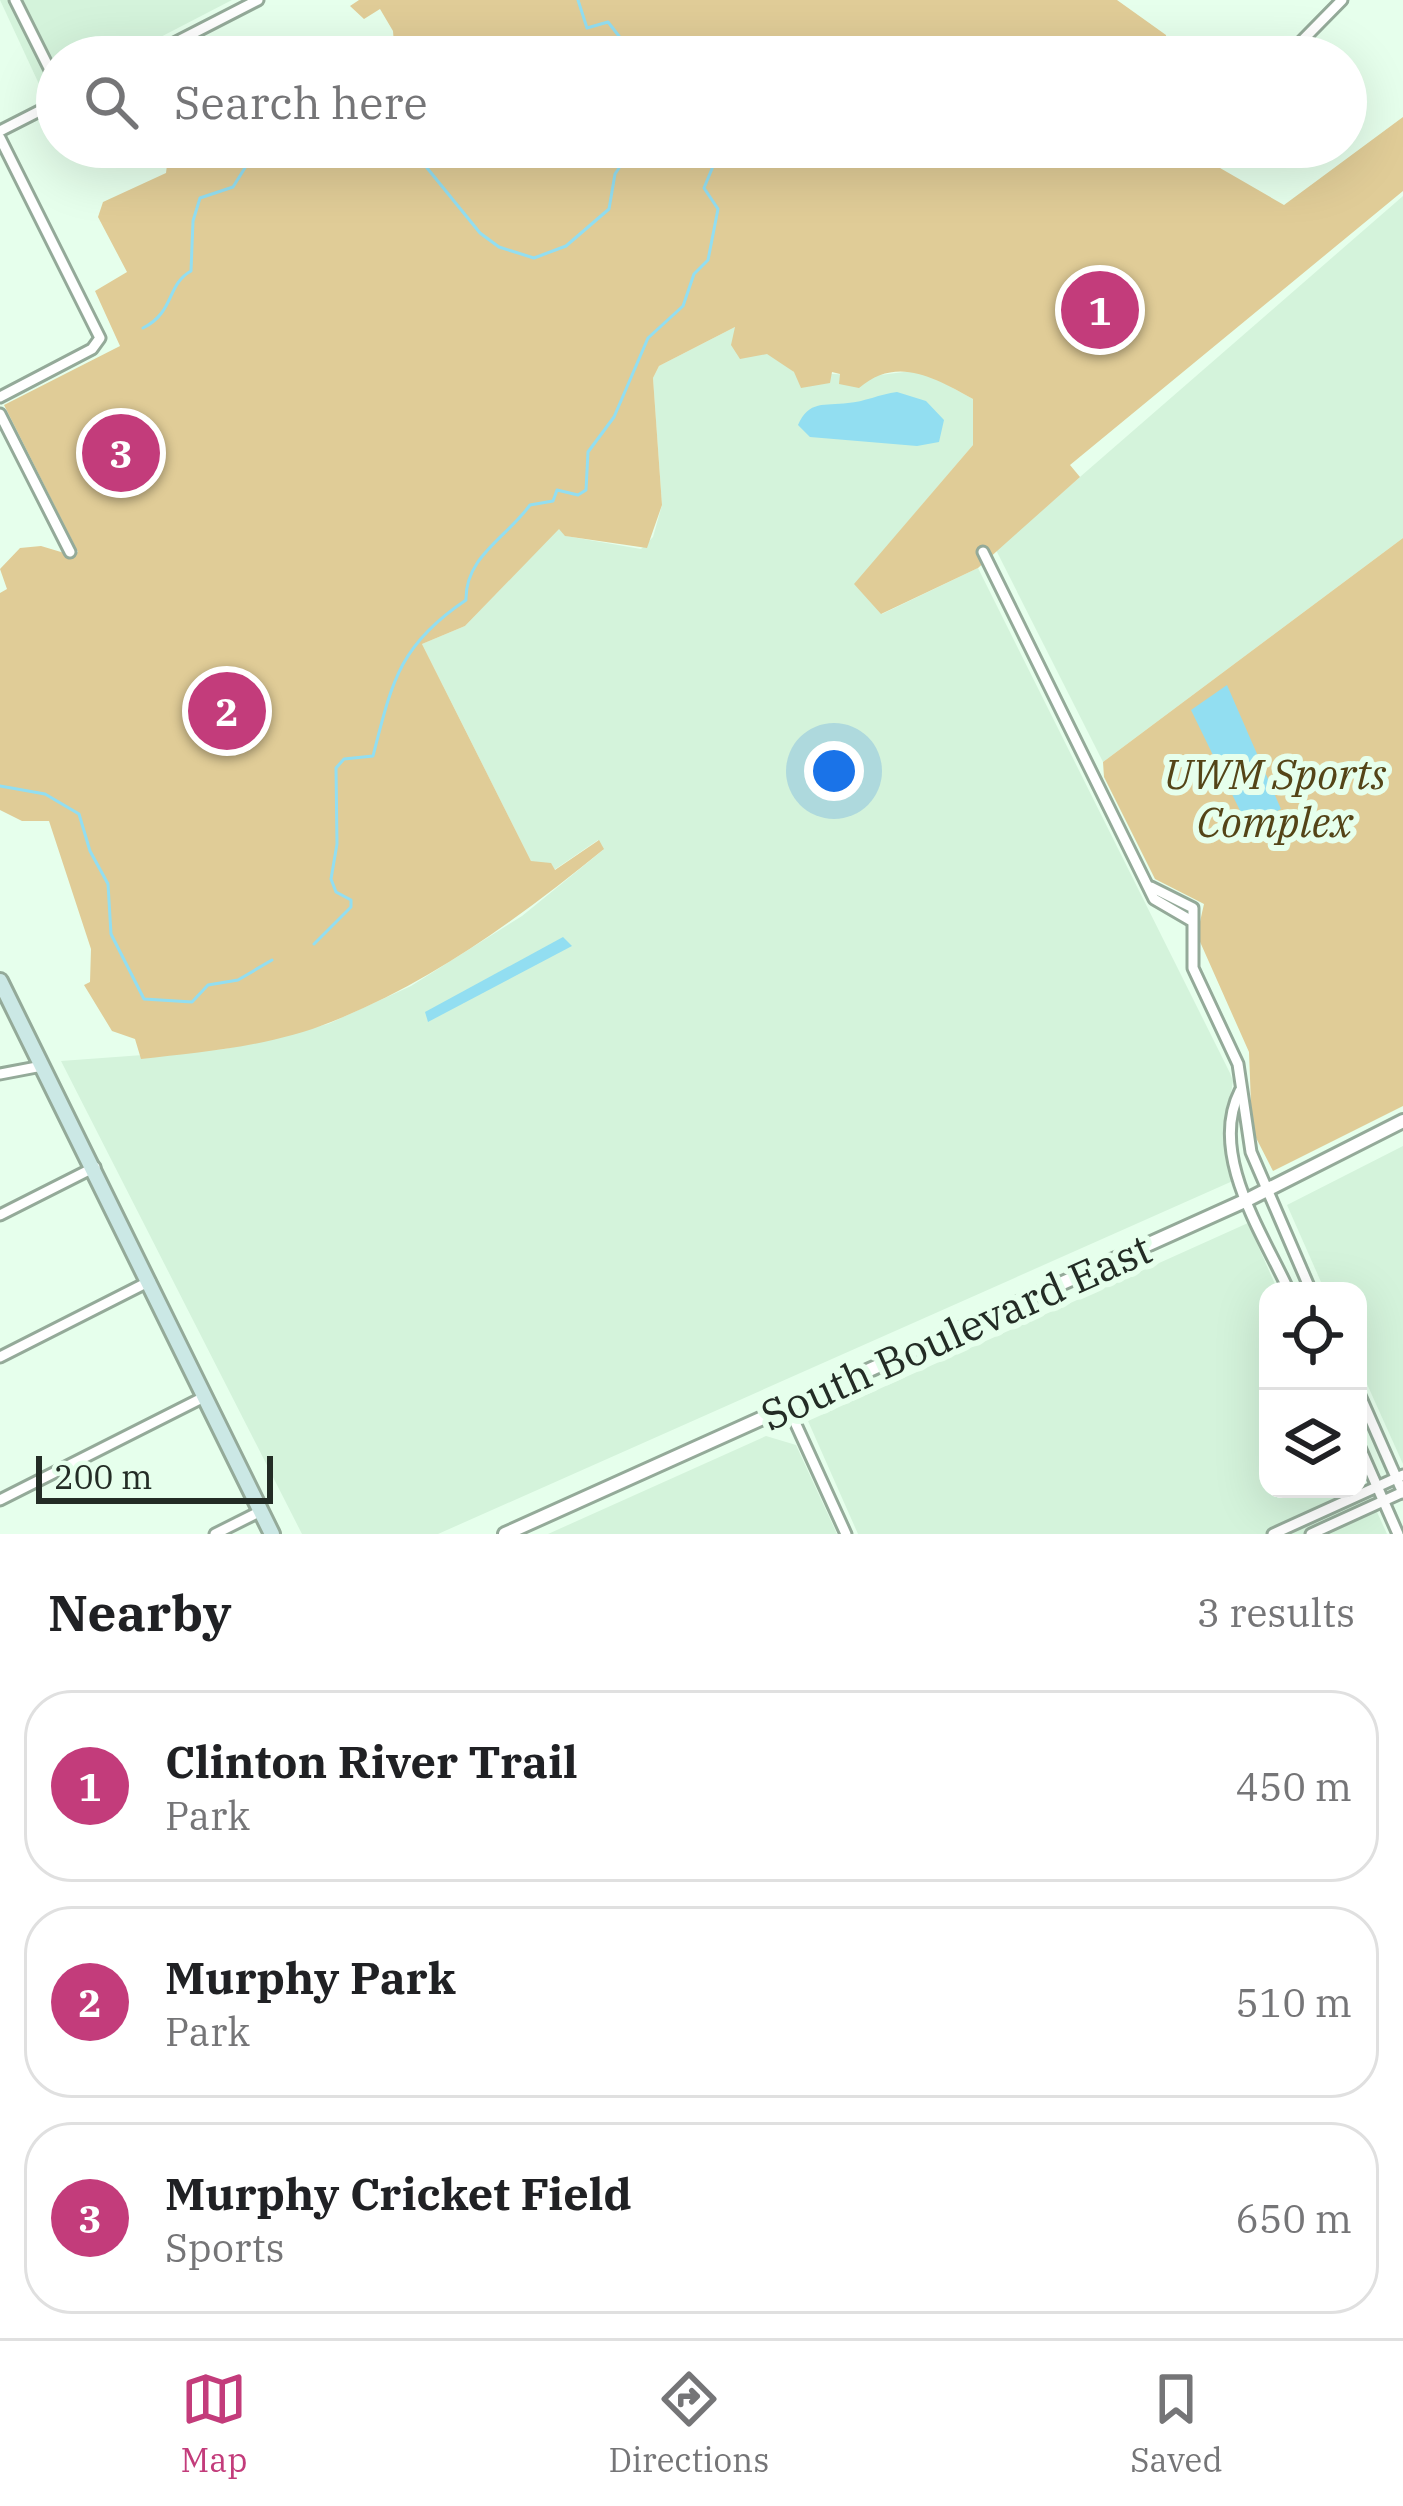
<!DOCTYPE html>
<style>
:root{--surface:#fff;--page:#f2f2f2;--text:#202124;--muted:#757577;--line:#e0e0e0;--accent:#c33c7b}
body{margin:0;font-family:"IBM Plex Serif",serif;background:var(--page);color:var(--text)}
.controls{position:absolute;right:36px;bottom:36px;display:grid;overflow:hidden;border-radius:24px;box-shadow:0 12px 48px #0002}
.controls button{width:108px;height:108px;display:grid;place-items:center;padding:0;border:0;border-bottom:3px solid var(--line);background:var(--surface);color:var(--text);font:60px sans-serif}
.scale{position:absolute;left:36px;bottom:30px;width:237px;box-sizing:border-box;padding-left:12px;border:6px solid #232c25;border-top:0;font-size:33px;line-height:42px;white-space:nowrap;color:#232c25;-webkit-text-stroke:9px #e6ffec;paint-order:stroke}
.you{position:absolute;left:834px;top:771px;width:42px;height:42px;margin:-30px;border:9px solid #fff;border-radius:50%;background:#1a73e8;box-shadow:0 0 0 18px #1a73e833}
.badge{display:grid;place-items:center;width:78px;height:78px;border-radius:50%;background:var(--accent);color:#fff;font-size:39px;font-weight:700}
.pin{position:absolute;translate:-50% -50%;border:6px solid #fff;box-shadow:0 3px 12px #0006}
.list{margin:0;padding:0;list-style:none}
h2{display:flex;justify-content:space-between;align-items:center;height:156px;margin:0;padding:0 48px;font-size:51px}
h2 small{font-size:39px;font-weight:400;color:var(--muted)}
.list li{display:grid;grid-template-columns:78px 1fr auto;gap:36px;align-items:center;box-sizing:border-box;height:192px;margin:0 24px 24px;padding:0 24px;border:3px solid var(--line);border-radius:48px}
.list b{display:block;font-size:45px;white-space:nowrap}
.list p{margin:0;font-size:39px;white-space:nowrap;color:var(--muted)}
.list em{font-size:39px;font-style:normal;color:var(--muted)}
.icon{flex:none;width:66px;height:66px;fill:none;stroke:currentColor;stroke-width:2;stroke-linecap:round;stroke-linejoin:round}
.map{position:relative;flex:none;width:1403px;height:1534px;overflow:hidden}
.search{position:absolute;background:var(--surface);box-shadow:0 12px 48px #0002;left:36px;right:36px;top:36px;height:132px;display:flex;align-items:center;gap:30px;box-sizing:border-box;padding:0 42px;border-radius:66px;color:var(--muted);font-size:45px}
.sheet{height:804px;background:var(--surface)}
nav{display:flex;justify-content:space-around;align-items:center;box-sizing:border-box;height:168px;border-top:3px solid var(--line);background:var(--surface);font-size:33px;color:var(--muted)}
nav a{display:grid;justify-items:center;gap:6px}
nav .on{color:var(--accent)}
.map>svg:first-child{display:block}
.built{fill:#d4f3db}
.green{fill:#e0cc97}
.water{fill:#92def1}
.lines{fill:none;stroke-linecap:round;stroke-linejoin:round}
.stream{stroke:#92def1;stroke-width:3}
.minor-casing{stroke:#94aa99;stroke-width:15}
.tertiary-casing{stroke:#94aa99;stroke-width:18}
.secondary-casing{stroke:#94aa99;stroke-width:20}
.minor{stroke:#fff;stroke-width:9}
.tertiary{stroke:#fff;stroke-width:12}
.secondary{stroke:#cbe8e5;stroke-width:14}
.labels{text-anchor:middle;stroke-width:12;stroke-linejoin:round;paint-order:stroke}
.park-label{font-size:42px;font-style:italic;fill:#544417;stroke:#e6ffec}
.street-label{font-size:42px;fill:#232c25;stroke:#e6ffec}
</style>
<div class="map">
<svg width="1403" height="1534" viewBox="0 0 1403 1534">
<rect width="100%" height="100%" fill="#e6ffec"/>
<g class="built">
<path d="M0,0H232L122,57H57V91L45,97Z"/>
<path d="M1403,196V538L1103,762L996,550Z"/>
<path d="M737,326L794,372L872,376L920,370L973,399V445L855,584L882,614L978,568L1230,1073L1233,1081L1223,1142L1235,1180L438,1534H302L61,1061L225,1049L328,1024L411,986L522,916L603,850L598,840L554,870L531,861L422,644L465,626L559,528L566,536L641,549L653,537L662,505L653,378L659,366Z"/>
<path d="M1403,1146V1464L1358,1364V1291H1325L1287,1205Z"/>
<path d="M1248,1223L1278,1291H1268V1489H1358V1470L1387,1534H858L808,1421Z"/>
<path d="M766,1436L796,1445L837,1534H548Z"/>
</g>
<g class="green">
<path d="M359,0H1117L1166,35L1168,57H395L393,31L380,9L364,19L350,6Z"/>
<path d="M1403,117V191L1070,465L1080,477L978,568L881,614L854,584L973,445V399C935,378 897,355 859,388L839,384L840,374L832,372L830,383L801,388L794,372L767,354L740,359L731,345L735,327L659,366L653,378L662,505L647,548L565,536L559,529L465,626L422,644L531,861L551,863L555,870L599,840L604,849C520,917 433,982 331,1022C272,1046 204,1052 141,1059L135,1039L112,1031L84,985L90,982L91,949L49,821H22L0,810V593L7,589L0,569L20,548L41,546L71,555L78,552L4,405L120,346L95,291L127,272L98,217L103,202L166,173L168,157L189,147H1198L1201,157L1284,205Z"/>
<path d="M1403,538V1106L1273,1171L1252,1130L1249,1052L1197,935L1204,904L1155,879L1104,777L1103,762Z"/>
</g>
<g class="water">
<path d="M897,392L926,401L944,420L939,442L917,446L810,437L798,425C809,400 824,406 848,403C864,402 880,394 897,392Z"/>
<path d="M1227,685L1281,809L1248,827L1191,710Z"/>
<path d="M563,937L572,946L428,1022L425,1012Z"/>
</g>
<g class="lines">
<g class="stream">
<path d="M578,0L587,28L608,22L622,40L626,57"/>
<path d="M410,147L480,233L499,247L534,258L566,246L609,209L615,174L633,147"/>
<path d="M143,328C175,312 166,285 191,271L193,221L200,198L233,187L258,147"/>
<path d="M0,786L45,794L79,814L90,851L108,884L111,934L144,999L192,1002L208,985L238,980L272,960"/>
<path d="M314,944L351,907V900L336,892L331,879L337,844L336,768L344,759L373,756C392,682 399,645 466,600C465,557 506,538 530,505L553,501L557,490L578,495L586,490L588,452L614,417L648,338L683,306L694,274L708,260L718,209L704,188L721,147"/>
</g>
<g class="minor-casing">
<g id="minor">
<path d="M15,0L57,84"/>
<path d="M147,57L258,0"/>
<path d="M1286,57L1342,0"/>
<path d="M0,131L57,102"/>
<path d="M0,138L100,338L92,349L0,397"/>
<path d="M0,414L70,552"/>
<path d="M983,552L1154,899L1190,920"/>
<path d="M1151,887L1193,908V968L1238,1064L1251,1152L1311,1291"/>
<path d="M0,1074L42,1066"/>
<path d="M1240,1091C1208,1154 1263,1234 1289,1291"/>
<path d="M0,1215L95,1167"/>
<path d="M0,1357L150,1281"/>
<path d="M1358,1391L1403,1493"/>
<path d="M788,1407L846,1534"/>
<path d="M1358,1443L1398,1534"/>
<path d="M0,1500L206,1396"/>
<path d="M215,1534L261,1511"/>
<path d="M1273,1534L1403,1475"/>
<path d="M1311,1534L1403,1492"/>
</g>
</g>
<g class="tertiary-casing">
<path id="tertiary" d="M505,1534L1249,1199L1403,1121"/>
</g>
<g class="secondary-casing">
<path id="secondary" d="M0,981L272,1534"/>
</g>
<use href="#minor" class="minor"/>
<use href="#tertiary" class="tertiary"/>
<use href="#secondary" class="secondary"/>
</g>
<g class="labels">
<g class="park-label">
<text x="1275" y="789">UWM Sports<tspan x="1275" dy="48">Complex</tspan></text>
</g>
<g class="street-label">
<text transform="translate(956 1332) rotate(-24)" y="15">South Boulevard East</text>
</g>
</g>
</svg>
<div class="controls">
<button><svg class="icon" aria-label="locate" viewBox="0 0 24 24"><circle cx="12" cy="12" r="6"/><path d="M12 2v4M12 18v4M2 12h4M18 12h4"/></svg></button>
<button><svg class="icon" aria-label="layers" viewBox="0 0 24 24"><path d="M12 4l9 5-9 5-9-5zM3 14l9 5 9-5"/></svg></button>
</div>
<div class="scale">200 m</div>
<div class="you"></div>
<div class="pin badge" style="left:1100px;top:310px">1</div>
<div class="pin badge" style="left:227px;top:711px">2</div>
<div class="pin badge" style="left:121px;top:453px">3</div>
<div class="search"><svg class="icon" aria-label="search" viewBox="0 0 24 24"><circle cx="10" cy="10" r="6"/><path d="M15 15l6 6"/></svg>Search here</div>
</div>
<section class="sheet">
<h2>Nearby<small>3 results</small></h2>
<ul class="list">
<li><span class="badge">1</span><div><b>Clinton River Trail</b><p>Park</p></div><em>450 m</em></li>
<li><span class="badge">2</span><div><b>Murphy Park</b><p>Park</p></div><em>510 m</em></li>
<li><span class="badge">3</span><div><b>Murphy Cricket Field</b><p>Sports</p></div><em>650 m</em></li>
</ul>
</section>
<nav>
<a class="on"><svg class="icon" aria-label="map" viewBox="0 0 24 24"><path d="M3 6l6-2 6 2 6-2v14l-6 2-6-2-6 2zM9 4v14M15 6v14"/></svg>Map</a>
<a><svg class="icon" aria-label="directions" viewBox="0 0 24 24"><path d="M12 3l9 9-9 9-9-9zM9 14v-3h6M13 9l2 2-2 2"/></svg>Directions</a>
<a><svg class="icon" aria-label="saved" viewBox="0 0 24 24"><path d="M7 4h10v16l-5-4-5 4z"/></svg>Saved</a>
</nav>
